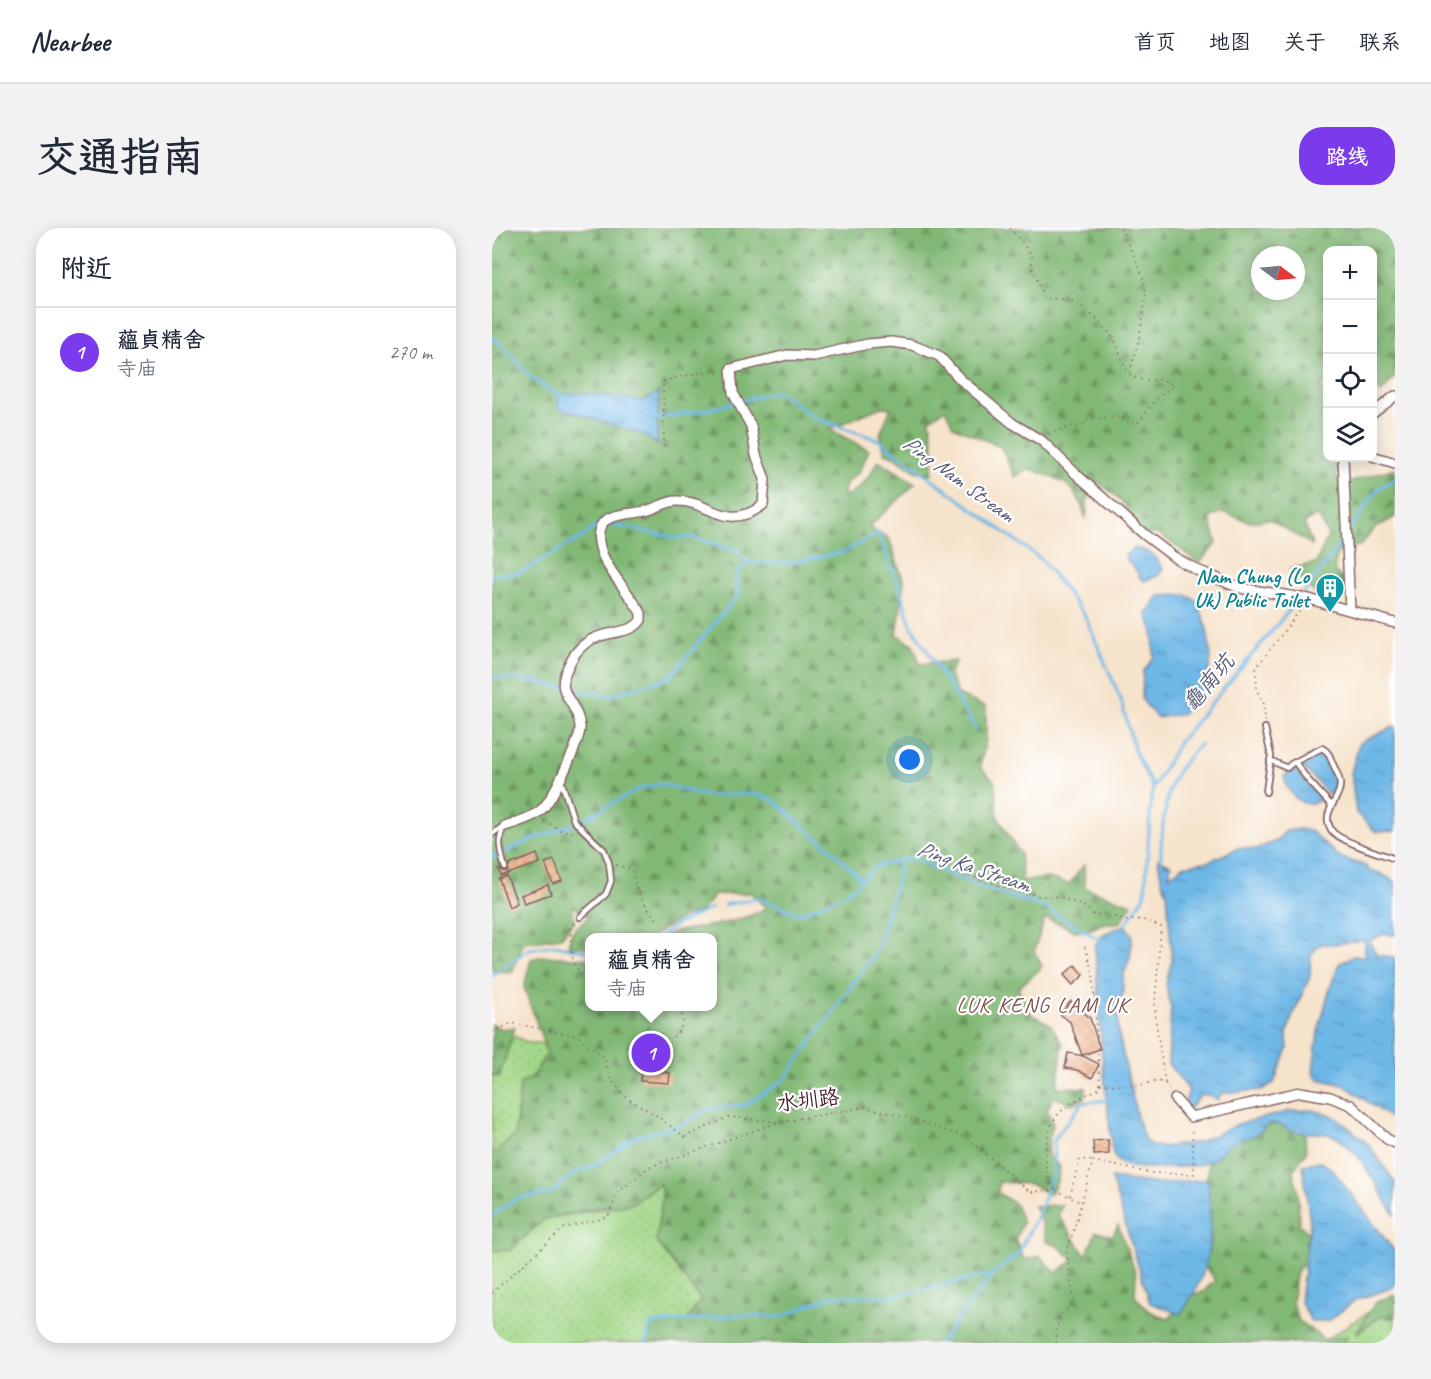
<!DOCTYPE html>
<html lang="zh">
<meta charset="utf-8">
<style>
:root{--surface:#fff;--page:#f2f2f3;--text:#1f2937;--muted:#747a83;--line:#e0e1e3;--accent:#7c3aed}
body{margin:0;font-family:Caveat,"LXGW WenKai TC",sans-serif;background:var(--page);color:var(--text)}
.controls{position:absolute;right:18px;top:18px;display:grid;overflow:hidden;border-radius:12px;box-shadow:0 3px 15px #0003}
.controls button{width:54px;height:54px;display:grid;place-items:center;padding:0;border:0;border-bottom:2px solid var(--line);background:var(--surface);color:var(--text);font:30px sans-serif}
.compass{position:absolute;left:759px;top:18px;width:54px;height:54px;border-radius:50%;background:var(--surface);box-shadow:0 3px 15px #0003;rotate:106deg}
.you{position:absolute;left:418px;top:532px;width:21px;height:21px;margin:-15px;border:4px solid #fff;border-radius:50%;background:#1a73e8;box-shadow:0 0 0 9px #1a73e833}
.badge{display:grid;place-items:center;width:39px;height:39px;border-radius:50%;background:var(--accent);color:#fff;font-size:20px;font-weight:700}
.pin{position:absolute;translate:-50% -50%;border:3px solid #fff;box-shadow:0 2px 6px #0006}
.popup{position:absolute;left:93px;top:705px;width:132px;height:78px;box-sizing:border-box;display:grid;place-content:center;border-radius:12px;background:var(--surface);filter:drop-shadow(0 2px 4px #0005);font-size:20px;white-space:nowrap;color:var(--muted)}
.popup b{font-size:22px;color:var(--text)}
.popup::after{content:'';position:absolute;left:50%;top:100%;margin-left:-12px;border:12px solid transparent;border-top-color:var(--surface)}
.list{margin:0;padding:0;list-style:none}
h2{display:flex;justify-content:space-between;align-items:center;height:78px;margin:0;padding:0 24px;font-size:26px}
h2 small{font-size:20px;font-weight:400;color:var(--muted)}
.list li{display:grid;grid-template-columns:39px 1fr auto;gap:18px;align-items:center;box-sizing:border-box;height:90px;padding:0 24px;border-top:2px solid var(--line)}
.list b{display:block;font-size:22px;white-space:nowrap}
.list p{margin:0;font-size:20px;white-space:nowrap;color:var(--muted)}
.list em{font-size:20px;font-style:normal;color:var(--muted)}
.icon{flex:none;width:33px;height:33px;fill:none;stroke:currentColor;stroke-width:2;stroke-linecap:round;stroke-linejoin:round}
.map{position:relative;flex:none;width:903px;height:1115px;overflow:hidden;border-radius:24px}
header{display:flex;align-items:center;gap:36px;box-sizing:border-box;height:84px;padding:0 30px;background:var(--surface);border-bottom:2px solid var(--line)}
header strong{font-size:28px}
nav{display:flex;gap:33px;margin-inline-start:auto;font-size:21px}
.intro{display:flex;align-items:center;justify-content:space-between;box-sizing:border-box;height:144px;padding:0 36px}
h1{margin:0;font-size:42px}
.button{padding:15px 27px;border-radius:24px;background:var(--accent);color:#fff;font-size:21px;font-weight:700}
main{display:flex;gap:36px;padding:0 36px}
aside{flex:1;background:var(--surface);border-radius:24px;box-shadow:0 3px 15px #0003}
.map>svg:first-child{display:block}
.grass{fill:url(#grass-dots);stroke:#767b59;stroke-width:1.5}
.forest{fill:url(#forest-firs);stroke:#666c50;stroke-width:1.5;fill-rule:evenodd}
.water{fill:url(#water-ripples);stroke:#5c6c89;stroke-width:1.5}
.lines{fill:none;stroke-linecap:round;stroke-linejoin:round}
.stream{stroke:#6eb8e7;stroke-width:3}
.building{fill:url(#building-cross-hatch)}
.service-casing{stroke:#866463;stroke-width:8}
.minor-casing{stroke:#866463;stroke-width:12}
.path{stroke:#866463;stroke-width:1.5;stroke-dasharray:1.5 4.5;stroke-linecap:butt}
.service{stroke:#fff;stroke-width:4.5}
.minor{stroke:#fff;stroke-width:9}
.labels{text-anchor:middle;stroke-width:4.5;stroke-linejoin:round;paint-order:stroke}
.culture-label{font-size:21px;font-weight:bold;fill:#0d838f;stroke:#fff;text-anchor:end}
.street-label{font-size:21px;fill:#4a1f2b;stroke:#fff}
.water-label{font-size:22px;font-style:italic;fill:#585c76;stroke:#fff}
.neighbourhood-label{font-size:22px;letter-spacing:1.5px;fill:#84534c;stroke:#fff}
</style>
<header>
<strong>Nearbee</strong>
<nav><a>首页</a><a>地图</a><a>关于</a><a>联系</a></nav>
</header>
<div class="intro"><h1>交通指南</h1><a class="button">路线</a></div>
<main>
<aside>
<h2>附近<small></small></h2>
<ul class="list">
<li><span class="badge">1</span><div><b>蘊貞精舍</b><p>寺庙</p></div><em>270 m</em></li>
</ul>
</aside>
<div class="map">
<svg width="903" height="1115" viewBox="0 0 903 1115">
<defs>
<pattern id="grass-dots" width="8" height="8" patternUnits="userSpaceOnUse" patternTransform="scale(1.5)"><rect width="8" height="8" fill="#a2d787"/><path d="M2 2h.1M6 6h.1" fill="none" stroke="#8db875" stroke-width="1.8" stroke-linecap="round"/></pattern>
<pattern id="forest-firs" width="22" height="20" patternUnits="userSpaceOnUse" patternTransform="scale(1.5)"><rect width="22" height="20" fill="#81b874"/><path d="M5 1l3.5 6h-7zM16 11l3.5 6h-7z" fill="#6c955f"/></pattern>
<pattern id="water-ripples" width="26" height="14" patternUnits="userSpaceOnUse" patternTransform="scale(1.5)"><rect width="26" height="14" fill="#6eb8e7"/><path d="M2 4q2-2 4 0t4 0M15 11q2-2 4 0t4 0" fill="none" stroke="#5c95bb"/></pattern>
<pattern id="building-cross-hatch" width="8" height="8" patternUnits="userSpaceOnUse" patternTransform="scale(1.5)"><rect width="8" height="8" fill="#f1b489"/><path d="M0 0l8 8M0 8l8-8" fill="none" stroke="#d09a76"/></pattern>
</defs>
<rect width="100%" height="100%" fill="#fff"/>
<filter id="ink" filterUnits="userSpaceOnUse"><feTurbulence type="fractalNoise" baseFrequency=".0167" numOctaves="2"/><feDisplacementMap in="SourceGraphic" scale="12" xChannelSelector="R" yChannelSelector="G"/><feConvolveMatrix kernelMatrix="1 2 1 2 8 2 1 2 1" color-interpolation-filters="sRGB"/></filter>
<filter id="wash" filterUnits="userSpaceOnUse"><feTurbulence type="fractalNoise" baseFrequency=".008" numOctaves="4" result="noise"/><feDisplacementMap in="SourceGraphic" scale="24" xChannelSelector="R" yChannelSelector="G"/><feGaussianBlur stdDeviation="1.35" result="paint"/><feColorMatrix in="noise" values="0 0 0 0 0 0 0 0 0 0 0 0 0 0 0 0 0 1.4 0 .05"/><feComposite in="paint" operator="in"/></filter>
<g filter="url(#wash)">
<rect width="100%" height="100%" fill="#f6e3cb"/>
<g class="grass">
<path d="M20,807L36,815H52L55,825L39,851L28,857L23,907L0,927V847L7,849Z"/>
<path d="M168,956L170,970L164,1013L209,1072L195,1092L159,1096L154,1115H0V1023L19,1022L52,991L139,976Z"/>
<path d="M903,1067V1115H831L833,1112Z"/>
</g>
<g class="forest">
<path d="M0,0H903V149L889,165L881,157L880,22H836V152L829,159L835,172L836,230H846L844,251L859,254L903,240V289L883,300L869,317L845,325L842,342L855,357L840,368L824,366L798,341L824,335L836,308L826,287L812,295L820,317L778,291L759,294L730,284L718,290L725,315L707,335L667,306L638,305C639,273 627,271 604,253L595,273L594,291C584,253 572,254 538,241L523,249L509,219L461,198L453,181L438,191L442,221L440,246L423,243L404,229L393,225L388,206L399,180L389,179L337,201L377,222L367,244L354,255L351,269C369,261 378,250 386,232L423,255C408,272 391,284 377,300L397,310L412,354L405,407L421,416L428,436L464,433L457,446L466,467L494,479V512L488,539L503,554L506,590L528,626L530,653L556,650L577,656L592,637L593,660L640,676L628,695H612L595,703H584L553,690L542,723L550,738L546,743L526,760L540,787L558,796L571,816L565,859L594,860L593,870L581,876L562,869L555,881L561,897L557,909L556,927L568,939L565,953L558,967L539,956L507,954L506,965L523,976L531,994L523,1011L532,1032L548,1028L564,1045L582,1032L564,1017L554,1014L550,996L542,978L570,977L566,987L594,1028L604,1004L621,1008L626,997L644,1046L643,1068L657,1083L676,1091L691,1075L695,1068L711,1064L723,1052L709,1034L711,981L717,933L737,916L746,911L766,905L775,897L786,896L803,903L813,905L814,924L801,943L806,964L807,996L829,1017L805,1043L800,1074L807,1093L833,1112L855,1108L852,1115H317L316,1113V1115H154L159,1096L195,1092L209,1072L164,1013L170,970L168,956L139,976L110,979L52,991L19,1022L0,1023V927L23,907L28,855L39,851L55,825L32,759L39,731L52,728L97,731L98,778H220V710L173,709C184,702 192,702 205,700C228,696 254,692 274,680L259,665L223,667L207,685L193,688L159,709L98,710L97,719L76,718L80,704L97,688L81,678L82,694L69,709L32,714L20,744L0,743ZM768,27H804V63H768Z"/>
<path d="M0,796L9,801L23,799L7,849L0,847Z"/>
<path d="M903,1066V1091L890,1088L864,1105L883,1075Z"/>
</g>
<g class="water">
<path d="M167,164L165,217L153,207L66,180V167L93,165L151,173Z"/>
<path d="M643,320C657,323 664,328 671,341L667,347L652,353C646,350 648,347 644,342C638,334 637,339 633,327Z"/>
<path d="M693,367L706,373L715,401L719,428L716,453L690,486L665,490L650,472L651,444L662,429L661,404L655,386L667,368Z"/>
<path d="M903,498V603L884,604L864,585L859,545L867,515Z"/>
<path d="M827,525L834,529L842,556V562L836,566L809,537L814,530Z"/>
<path d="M802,542L806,544L827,568L828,572C811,584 794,564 792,548Z"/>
<path d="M808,601L820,604L847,629L874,638L877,643L888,645L903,654V707L892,706L877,713L885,727L901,729L903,731L902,889H897L852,857L826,851L821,843L826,804L838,760L847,736L862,728H873V712L844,716H829L819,726L818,749L800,789L795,806L796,821L782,855L769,862L730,865L725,872L717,867H709L697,881L692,877L697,862L676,836L679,780L674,756L680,732L675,664L670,654L666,631L679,637L677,647L682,645L691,638L718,633L746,620L765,621L784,613L794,603Z"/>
<path d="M633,697L640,707V712L638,729L631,749V765L626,787V803L645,889L653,913L661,918L670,919L707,914L747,896L798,883L821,882L837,886L848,892L876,916L903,954V987C887,964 868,920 842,908C830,903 815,907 802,903C794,901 786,893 777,896C772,898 770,903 766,905C757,911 746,910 737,917C730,922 725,931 716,934C701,940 644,943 630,936C624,933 622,928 620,922L610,828L603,717L611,706Z"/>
<path d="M827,933L840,941L903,1024V1057L900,1060L863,1072L837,1093H819L808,1072L818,995L811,937Z"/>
<path d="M619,950L667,956L716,951C720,1006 723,1040 688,1086L658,1075Z"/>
</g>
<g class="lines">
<g class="stream">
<path d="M0,110C14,118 20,128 30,140C40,152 54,161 69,167"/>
<path d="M162,191L218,181L286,163L323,190L387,212L550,332L593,388L629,472L643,524L661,560L659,569L653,667L633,697"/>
<path d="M115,296L186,310L199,309L244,322L255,335"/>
<path d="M857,303L887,260L903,251"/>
<path d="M0,348L30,344L95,306L106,295"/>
<path d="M812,364L852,311"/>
<path d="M0,449L39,453L115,468L177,450L246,367L244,347L255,335H296L352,324L386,305L406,355L419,397L484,501"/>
<path d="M661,560L687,514L804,374"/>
<path d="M0,629L44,610L83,596L147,561L169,556L216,568L260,566L280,571L340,622L370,652"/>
<path d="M669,635C668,617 673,571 680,554C687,539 697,527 709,516"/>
<path d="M232,677L267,670L307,686L355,665L386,637L420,630L497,662L552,679L608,712"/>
<path d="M167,710L185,696L220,680"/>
<path d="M0,748L37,721L62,717L98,724"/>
<path d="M0,987L26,970L60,965L84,944L104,937L142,909L189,897L216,881L253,877L292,852L385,722L408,642L404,633"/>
<path d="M154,1115L159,1096L245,1087L288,1089L339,1068H401L501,1046L526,1026L547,984L562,943V912L590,875L616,872"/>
<path d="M448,1115L500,1047"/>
</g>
</g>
<g id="blocks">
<g class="building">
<path d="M45,626L48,635L9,648L7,641L15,644L17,637Z"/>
<path d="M62,632L70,653L61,656L53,635Z"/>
<path d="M15,648L25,675L17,679L7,651Z"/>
<path d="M56,657L59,666L32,675L29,667Z"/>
<path d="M583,737L592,747L581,757L572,747Z"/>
<path d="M579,773L598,790L608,821L590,827L578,794L568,786Z"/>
<path d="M156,805L169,806L168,818L171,817L169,844L178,845L177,855L148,853L149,843H146L148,817L155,818Z"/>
<path d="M576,825L591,828L607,836L600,850L585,842L573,840Z"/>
<path d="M616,912L617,926L602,927L601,913Z"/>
</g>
</g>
</g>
<g filter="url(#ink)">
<use href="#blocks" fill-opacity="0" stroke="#866463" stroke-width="1.5"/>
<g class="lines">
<g class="service-casing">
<g id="service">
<path d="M773,500L779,528L774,564"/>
<path d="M778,532L795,540L799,536L830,520C837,524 838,528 840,534C843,541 848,549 848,556C849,572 827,584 840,603C847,613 890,626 903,631"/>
<path d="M803,534L816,552L839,577"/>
<path d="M69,552L82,593L112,622L117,635L119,653L114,666L88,689"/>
<path d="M0,606L10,599"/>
<path d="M13,640C9,626 4,610 13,598"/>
</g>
</g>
<g class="minor-casing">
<g id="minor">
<path d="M880,186L903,168"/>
<path d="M880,228L903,235"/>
<path d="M851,230L858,382"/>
<path d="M13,598C25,594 41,590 50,581C60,572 90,510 88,498C84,468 58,468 80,431C99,396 136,412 149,392V385C138,366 112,339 108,319C99,283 132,288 153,283C163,281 173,274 184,273C218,272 233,305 271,277L273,251L264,227L259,198L241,165L239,141L295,127L322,128L376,116L399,114L420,117L447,128L468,151L520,195L550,213L584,246L653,307L682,329L705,342L748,360L817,371L903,395"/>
<path d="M683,871L699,889L808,864L838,869L859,877L895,911L903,915"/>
</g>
</g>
<g class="path">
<path d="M518,0L540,27V39L552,70C561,71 571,70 580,73C591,76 618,103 623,113C628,123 631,140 639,147C652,158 670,145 681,158L666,169L646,195L639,196L628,189L596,191L589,198C577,197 567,203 556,206"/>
<path d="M628,0C636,17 646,34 652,52C658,71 644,125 637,145"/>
<path d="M172,219L171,153L196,147L229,143"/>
<path d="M773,494L772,476L765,463L764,440L809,381"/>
<path d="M52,593L70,603L84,604"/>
<path d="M124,637L140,641C143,664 153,678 168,695"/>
<path d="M460,642L521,662H534L545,668L569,669L595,680L603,688L610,685L635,693L649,691L669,699L663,774L664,795L673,855"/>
<path d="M82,695L78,700C80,726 77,734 95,754H98"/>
<path d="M0,804L20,795L86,808L112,829L119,852L136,871L161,885L193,909L236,889L288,894L373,879L418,890L475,910L538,964L564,962L588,974"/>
<path d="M181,809C192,799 194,790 185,778"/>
<path d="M608,856L644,858L666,853L673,855L679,864"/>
<path d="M563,961C554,947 554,944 554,927C554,886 574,876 608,860L601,746L592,716"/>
<path d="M578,968L588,931L600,933"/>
<path d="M0,1065L72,1000L116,989L126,964L157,939L287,894"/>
<path d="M564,1115L566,1092L582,1072L574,1022L581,1005L601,933L658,945L702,946L700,899"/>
</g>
<use href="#service" class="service"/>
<use href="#minor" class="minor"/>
</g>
</g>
<defs>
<g id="building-pin" transform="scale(1.5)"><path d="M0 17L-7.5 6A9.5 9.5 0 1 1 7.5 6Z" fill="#0f9aa8" stroke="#fff"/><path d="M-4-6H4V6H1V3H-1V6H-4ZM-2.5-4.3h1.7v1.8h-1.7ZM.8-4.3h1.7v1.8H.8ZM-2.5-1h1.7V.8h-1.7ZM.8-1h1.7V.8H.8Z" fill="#fff"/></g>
</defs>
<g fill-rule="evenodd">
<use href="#building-pin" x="838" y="360"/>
</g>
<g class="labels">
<g class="culture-label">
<text x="817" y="355">Nam Chung (Lo<tspan x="817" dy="24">Uk) Public Toilet</tspan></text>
</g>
<g class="street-label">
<text transform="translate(316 872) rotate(-7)" y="7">水圳路</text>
</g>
<g class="water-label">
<text transform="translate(467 250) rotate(36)" y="8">Ping Nam Stream</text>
<text transform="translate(716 454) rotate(-50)" y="8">龜南坑</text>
<text transform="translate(482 638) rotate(19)" y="8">Ping Ka Stream</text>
</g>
<g class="neighbourhood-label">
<text x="551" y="784">LUK KENG LAM UK</text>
</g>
</g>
</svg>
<div class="controls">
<button>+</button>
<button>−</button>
<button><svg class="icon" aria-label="locate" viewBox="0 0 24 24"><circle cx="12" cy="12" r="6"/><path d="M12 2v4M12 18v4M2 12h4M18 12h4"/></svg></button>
<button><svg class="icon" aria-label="layers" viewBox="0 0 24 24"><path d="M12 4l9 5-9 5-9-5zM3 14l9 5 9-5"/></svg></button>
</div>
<svg class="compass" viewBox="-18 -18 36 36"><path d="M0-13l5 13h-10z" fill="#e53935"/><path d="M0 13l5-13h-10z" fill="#747a83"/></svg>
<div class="you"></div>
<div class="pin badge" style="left:159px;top:825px">1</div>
<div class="popup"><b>蘊貞精舍</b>寺庙</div>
</div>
</main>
